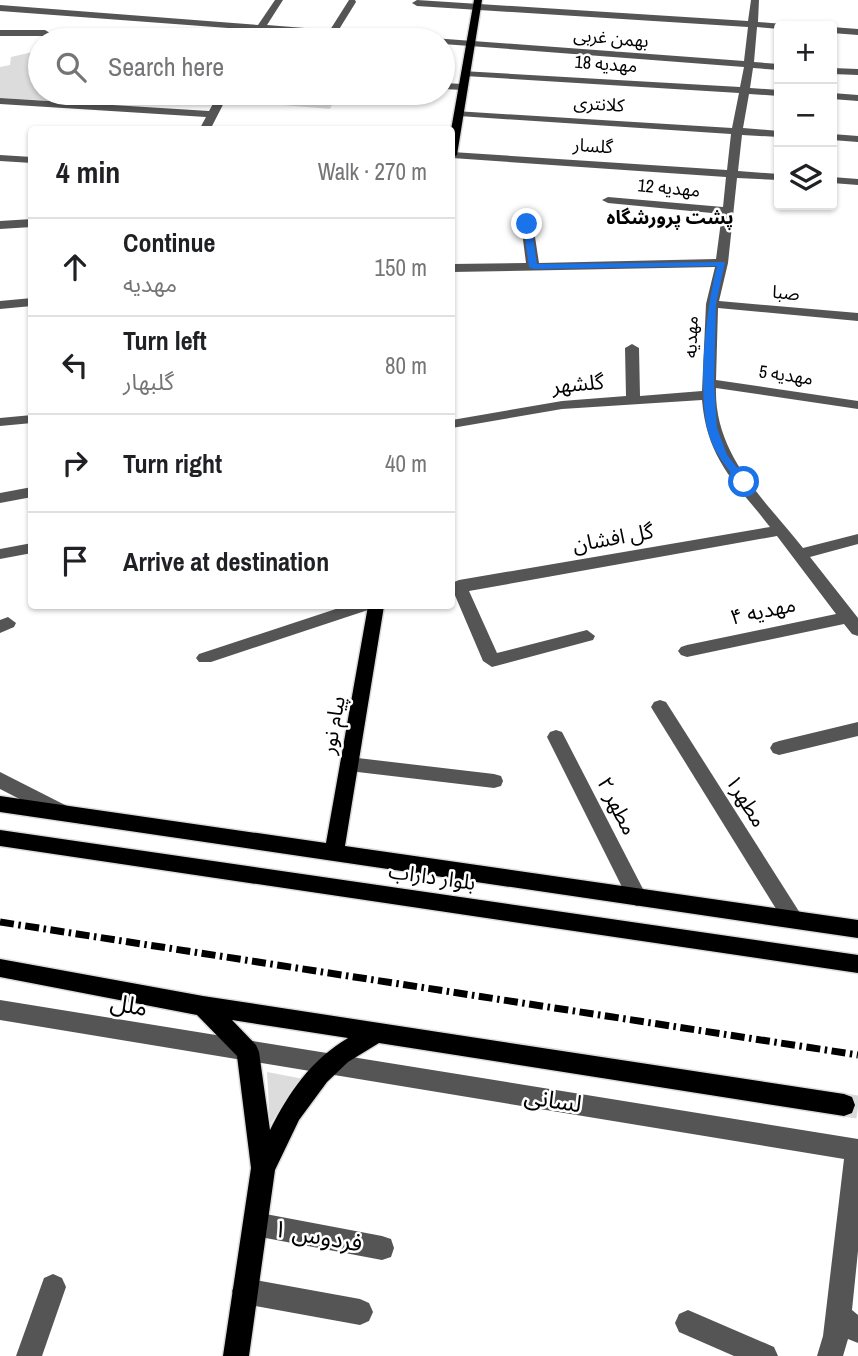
<!DOCTYPE html>
<meta charset="utf-8">
<style>
:root{--surface:#fff;--page:#f2f2f2;--text:#202124;--muted:#757577;--line:#e0e0e0}
body{margin:0;font-family:"Archivo Narrow","Noto Sans Arabic",sans-serif;background:var(--page);color:var(--text)}
.controls{position:absolute;right:21px;top:21px;display:grid;overflow:hidden;border-radius:7px;box-shadow:0 2px 5px #0004}
.controls button{width:63px;height:63px;display:grid;place-items:center;padding:0;border:0;border-bottom:2px solid var(--line);background:var(--surface);color:var(--text);font:35px sans-serif}
.stop{position:absolute;width:21px;height:21px;margin:-16px;border:5px solid #1a73e8;border-radius:50%;background:#fff}
.stop.end{background:#1a73e8;border-color:#fff;box-shadow:0 2px 7px #0008}
.list{margin:0;padding:0;list-style:none}
h2{display:flex;justify-content:space-between;align-items:center;height:91px;margin:0;padding:0 28px;font-size:30px}
h2 small{font-size:23px;font-weight:400;color:var(--muted)}
.list li{display:grid;grid-template-columns:46px 1fr auto;gap:21px;align-items:center;box-sizing:border-box;height:98px;padding:0 28px;border-top:2px solid var(--line)}
.list b{display:block;font-size:26px;white-space:nowrap}
.list p{margin:0;font-size:23px;white-space:nowrap;color:var(--muted)}
.list em{font-size:23px;font-style:normal;color:var(--muted)}
.icon{flex:none;width:38px;height:38px;fill:none;stroke:currentColor;stroke-width:2;stroke-linecap:round;stroke-linejoin:round}
.map{position:relative;flex:none;width:858px;height:1356px;overflow:hidden}
.search{position:absolute;background:var(--surface);box-shadow:0 2px 5px #0004;left:28px;top:28px;width:427px;height:77px;display:flex;align-items:center;gap:18px;box-sizing:border-box;padding:0 24px;border-radius:38px;color:var(--muted);font-size:26px}
.panel{position:absolute;background:var(--surface);box-shadow:0 2px 5px #0004;left:28px;top:126px;width:427px;height:483px;border-radius:7px}
.map>svg:first-child{display:block}
.green{fill:#dcdcdc}
.lines{fill:none;stroke-linecap:round;stroke-linejoin:round}
.major-tunnel{stroke:#d9d9d9;stroke-width:23;stroke-dasharray:23 11;stroke-linecap:butt}
.major-casing{stroke:#dbdbdb;stroke-width:3}
.minor{fill:#555;fill-rule:evenodd}
.major{fill:#000;fill-rule:evenodd}
.rail{stroke:#000;stroke-width:7;stroke-dasharray:14 4.5 2.5 4.5;stroke-linecap:butt}
.route{fill:#1a73e8}
.labels{text-anchor:middle;stroke-width:5;stroke-linejoin:round;paint-order:stroke}
.far-street-label{font-size:18px;fill:#000;stroke:#fff}
.far-neighbourhood-label{font-size:19px;font-weight:bold;fill:#000;stroke:#fff}
.street-label{font-size:21px;fill:#000;stroke:#fff}
.near-street-label{font-size:24px;fill:#000;stroke:#fff}
</style>
<div class="map">
<svg width="858" height="1356" viewBox="0 0 858 1356">
<rect width="100%" height="100%" fill="#fff"/>
<g class="green">
<path d="M37,51L35,62H40V93H116L109,104L0,98V67L10,65L11,57Z"/>
<path d="M253,93H337L330,109L248,102Z"/>
<path d="M267,1072L304,1079L293,1088L270,1125Z"/>
</g>
<g class="lines">
<path class="major-tunnel" d="M844,1105L858,1107"/>
<g class="major-casing">
<g id="major">
<path d="M474,0H482L457,155L452,158L451,130Z"/>
<path d="M368,606H384L345,846L858,920V938L0,812V796L326,843Z"/>
<path d="M0,830L858,955V973L0,846Z"/>
<path d="M0,959L203,996L844,1094L852,1097L855,1105L852,1113L844,1116L379,1043L348,1062L327,1082L299,1120L275,1170L249,1356H223L251,1168L237,1056L197,1015L0,977ZM232,1020L348,1038C311,1060 289,1092 270,1130L259,1052L256,1045Z"/>
</g>
</g>
<g class="minor">
<path d="M275,0H283L267,25L330,30L349,0H355L356,2L338,31L744,61L748,27L417,6L412,3L417,0L748,21L751,0H759L758,22L783,24L784,26H779V29L757,27L754,62L779,64V70L753,68L750,88L779,90V96L749,94L743,128L779,131V137L742,135L738,171L779,174V180L737,178L728,263L719,301L858,313V321L718,308L716,380L858,401V409L716,388C714,455 765,500 803,548L858,534V544L810,557L858,618V636L852,634L844,624L687,657L681,655L678,651L681,647L687,645L836,614L777,536L469,591L497,653L587,630L595,636L593,640L492,667L483,661L454,593H452V583L459,580L770,527C735,482 707,459 702,400L562,409L452,428V420L562,401L626,396L625,348L632,344L639,348L640,396L702,391L706,304L715,267L452,272V264L526,263L521,224L527,220L533,224L539,263L716,259L722,214L608,203L602,200L608,197L723,207L726,177L452,158V152L727,170L731,134L459,116L455,115V111L732,128L739,93L465,76L462,75V71L740,87L744,67L443,44V40H388L264,31L258,40H248L255,30L0,11V5L258,25Z"/>
<path d="M832,27L858,29V35L832,33Z"/>
<path d="M0,30H45L50,33L45,36H0Z"/>
<path d="M832,68L858,69V75L832,74Z"/>
<path d="M443,83L463,84L468,87L463,90L443,89Z"/>
<path d="M219,93H229L210,130H199L206,117L0,104V98L209,111Z"/>
<path d="M832,93L858,95V101L832,99Z"/>
<path d="M832,134L858,136V142L832,140Z"/>
<path d="M0,155L32,157V163L0,161Z"/>
<path d="M832,177L858,179V185L832,183Z"/>
<path d="M32,219V227L0,229V221Z"/>
<path d="M32,298V306L0,309V301Z"/>
<path d="M32,415V423L0,426V418Z"/>
<path d="M32,487V497L0,503V493Z"/>
<path d="M32,543V553L0,559V549Z"/>
<path d="M345,606H370L368,610L211,662H199L196,658L199,654Z"/>
<path d="M8,617L16,623L14,627L0,633V620Z"/>
<path d="M660,700L666,702L800,913L803,919L800,925L793,928L786,925L654,712L651,707L654,702Z"/>
<path d="M858,722V736L779,755L773,753L770,748L773,743L779,741Z"/>
<path d="M556,730L562,732L644,891L647,897L644,903L637,906L630,903L547,737L550,732Z"/>
<path d="M349,757L494,774L501,776L503,781L501,786L494,788L349,771L342,769L340,764L342,759Z"/>
<path d="M0,772L67,806L70,811L67,816L60,819L53,816L0,789Z"/>
<path d="M0,1000L858,1139V1251L852,1310L858,1315V1343L848,1339L843,1356H817L823,1336L844,1159L0,1020Z"/>
<path d="M255,1212L382,1236L391,1239L394,1248L391,1257L382,1260L255,1236L246,1233L243,1224L246,1215Z"/>
<path d="M53,1274L62,1278L66,1287L42,1356H16L44,1278Z"/>
<path d="M245,1278L360,1299L369,1303L373,1312L369,1321L360,1325L245,1304L236,1300L232,1291L236,1282Z"/>
<path d="M688,1310L774,1347L778,1356H734L679,1332L675,1323L679,1314Z"/>
</g>
<use href="#major" class="major"/>
<path class="rail" d="M0,922L858,1055"/>
</g>
<path class="route" d="M527,222L531,224L537,264L725,262L716,304L714,383L717,428L727,455L747,480V484H740C726,467 712,450 707,428C698,383 706,310 717,266L533,269L529,267L523,224Z"/>
<g class="labels">
<g class="far-street-label">
<text transform="translate(611 38) rotate(5)" y="6">بهمن غربی</text>
<text transform="translate(606 64) rotate(4)" y="6">مهدیه 18</text>
<text transform="translate(599 104) rotate(4)" y="6">کلانتری</text>
<text transform="translate(593 146) rotate(4)" y="6">گلسار</text>
<text transform="translate(669 188) rotate(5)" y="6">مهدیه 12</text>
<text transform="translate(786 293) rotate(5)" y="6">صبا</text>
<text transform="translate(691 337) rotate(-88)" y="6">مهدیه</text>
<text transform="translate(786 375) rotate(8)" y="6">مهدیه 5</text>
</g>
<g class="far-neighbourhood-label">
<text x="670" y="224">پشت پرورشگاه</text>
</g>
<g class="street-label">
<text transform="translate(578 384) rotate(-5)" y="7">گلشهر</text>
<text transform="translate(613 538) rotate(-10)" y="7">گل افشان</text>
<text transform="translate(763 611) rotate(-12)" y="7">مهدیه ۴</text>
<text transform="translate(333 725) rotate(-80)" y="7">پیام نور</text>
<text transform="translate(746 801) rotate(58)" y="7">مطهر۱</text>
<text transform="translate(617 806) rotate(63)" y="7">مطهر ۲</text>
<text transform="translate(432 877) rotate(8)" y="7">بلوار داراب</text>
</g>
<g class="near-street-label">
<text transform="translate(129 1005) rotate(10)" y="8">ملل</text>
<text transform="translate(553 1100) rotate(9)" y="8">لسانی</text>
<text transform="translate(318 1236) rotate(10)" y="8">فردوس ۱</text>
</g>
</g>
</svg>
<div class="controls">
<button>+</button>
<button>−</button>
<button><svg class="icon" aria-label="layers" viewBox="0 0 24 24"><path d="M12 4l9 5-9 5-9-5zM3 14l9 5 9-5"/></svg></button>
</div>
<div class="stop" style="left:744px;top:482px"></div>
<div class="stop end" style="left:527px;top:224px"></div>
<div class="search"><svg class="icon" aria-label="search" viewBox="0 0 24 24"><circle cx="10" cy="10" r="6"/><path d="M15 15l6 6"/></svg>Search here</div>
<section class="panel">
<h2>4 min<small>Walk · 270 m</small></h2>
<ul class="list">
<li><svg class="icon" aria-label="ahead" viewBox="0 0 24 24"><path d="M12 20V5M6 11l6-6 6 6"/></svg><div><b>Continue</b><p>مهدیه</p></div><em>150 m</em></li>
<li><svg class="icon" aria-label="left" viewBox="0 0 24 24"><path d="M17 20v-9H6M10 6l-5 5 5 5"/></svg><div><b>Turn left</b><p>گلبهار</p></div><em>80 m</em></li>
<li><svg class="icon" aria-label="right" viewBox="0 0 24 24"><path d="M7 20v-9h11M14 6l5 5-5 5"/></svg><div><b>Turn right</b></div><em>40 m</em></li>
<li><svg class="icon" aria-label="arrive" viewBox="0 0 24 24"><path d="M6 21V4h12l-3 4 3 4H6"/></svg><div><b>Arrive at destination</b></div></li>
</ul>
</section>
</div>
